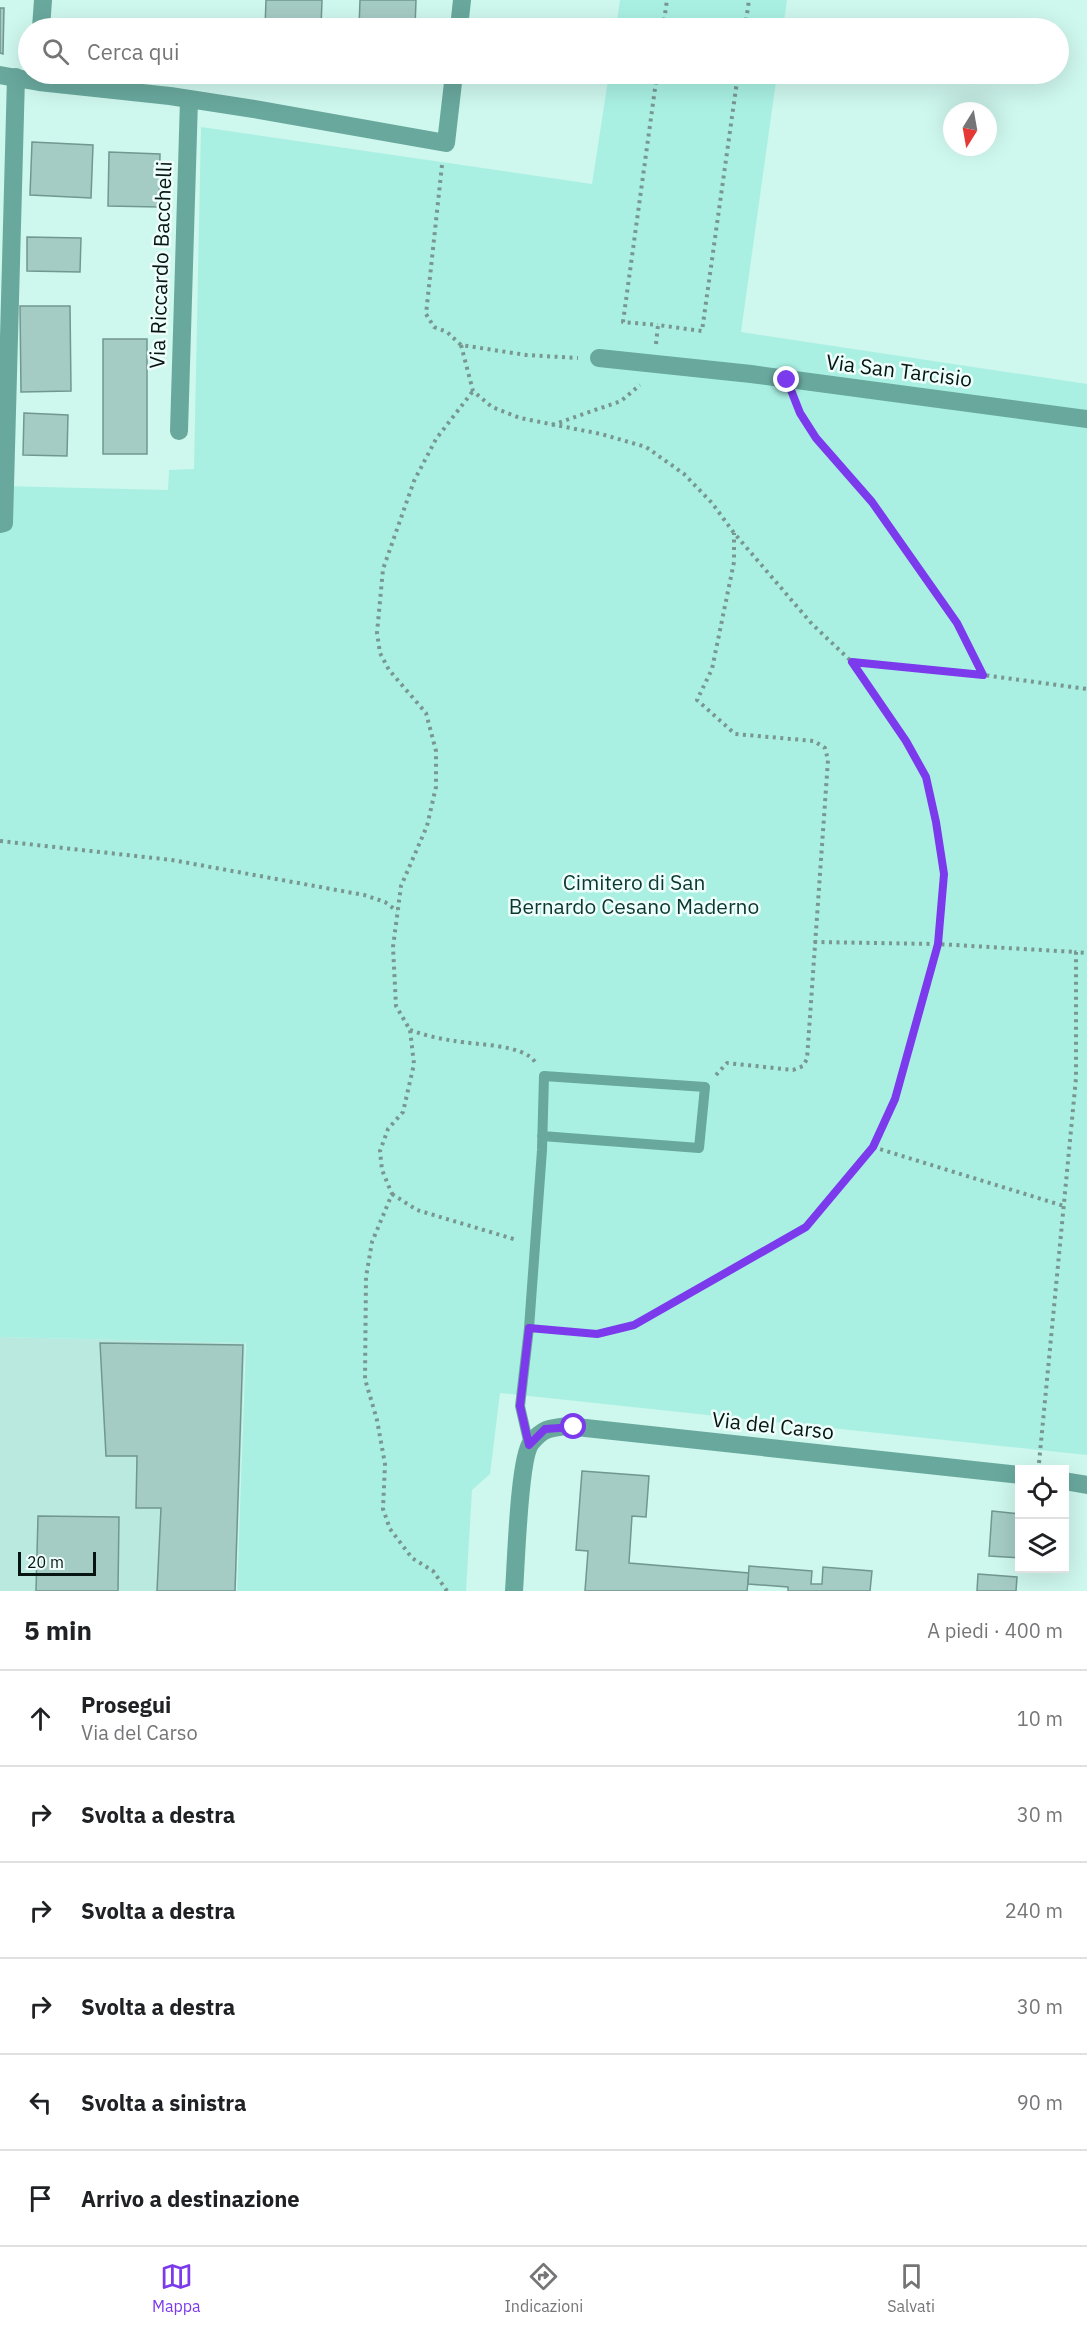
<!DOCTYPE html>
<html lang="it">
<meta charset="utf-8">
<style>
:root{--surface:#fff;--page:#f6f6f6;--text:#202124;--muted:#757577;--line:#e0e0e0;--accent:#7c3aed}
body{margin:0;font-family:"IBM Plex Sans",sans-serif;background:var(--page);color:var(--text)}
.controls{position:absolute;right:18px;bottom:18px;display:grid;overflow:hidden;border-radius:0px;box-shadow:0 6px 24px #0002}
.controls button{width:54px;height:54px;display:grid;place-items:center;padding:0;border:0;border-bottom:2px solid var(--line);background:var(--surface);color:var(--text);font:30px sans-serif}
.compass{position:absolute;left:943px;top:102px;width:54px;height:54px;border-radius:50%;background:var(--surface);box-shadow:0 6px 24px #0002;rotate:191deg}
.scale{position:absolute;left:18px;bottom:15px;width:78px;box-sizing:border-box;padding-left:6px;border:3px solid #061412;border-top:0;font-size:16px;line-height:21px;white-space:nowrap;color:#061412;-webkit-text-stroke:4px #eefefb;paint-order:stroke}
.stop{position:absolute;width:18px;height:18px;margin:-14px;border:4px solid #7c3aed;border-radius:50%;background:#fff}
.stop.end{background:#7c3aed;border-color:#fff;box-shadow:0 2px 6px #0008}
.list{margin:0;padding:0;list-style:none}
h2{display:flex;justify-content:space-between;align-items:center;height:78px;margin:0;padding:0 24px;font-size:26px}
h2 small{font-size:20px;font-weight:400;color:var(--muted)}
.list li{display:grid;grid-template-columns:39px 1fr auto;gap:18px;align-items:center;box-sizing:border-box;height:96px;padding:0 24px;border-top:2px solid var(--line)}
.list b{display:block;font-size:22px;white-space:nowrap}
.list p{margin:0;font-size:20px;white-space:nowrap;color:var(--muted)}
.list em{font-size:20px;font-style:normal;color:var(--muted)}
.icon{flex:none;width:33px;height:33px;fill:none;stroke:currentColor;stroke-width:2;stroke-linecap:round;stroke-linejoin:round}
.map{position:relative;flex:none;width:1087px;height:1591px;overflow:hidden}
.search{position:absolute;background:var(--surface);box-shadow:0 6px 24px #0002;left:18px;right:18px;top:18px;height:66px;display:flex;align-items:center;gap:15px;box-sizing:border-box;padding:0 21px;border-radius:33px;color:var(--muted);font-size:22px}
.sheet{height:654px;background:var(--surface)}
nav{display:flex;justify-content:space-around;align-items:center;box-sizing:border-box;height:84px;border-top:2px solid var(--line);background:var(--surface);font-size:16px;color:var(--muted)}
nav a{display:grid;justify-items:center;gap:3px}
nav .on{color:var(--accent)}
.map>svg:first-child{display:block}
.built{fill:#b9e9df}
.green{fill:#a9f0e3}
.building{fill:#a4cbc4;stroke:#719790;stroke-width:1.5}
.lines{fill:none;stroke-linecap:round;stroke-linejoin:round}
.path{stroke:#799791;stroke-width:4;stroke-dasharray:3 4.5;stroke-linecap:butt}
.lane{stroke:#69a89d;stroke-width:10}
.street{stroke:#69a89d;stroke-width:18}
.route{stroke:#7c3aed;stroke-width:8}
.labels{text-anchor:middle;stroke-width:5;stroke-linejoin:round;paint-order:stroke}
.street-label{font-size:21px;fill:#061412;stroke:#eefefb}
.park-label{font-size:21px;fill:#0c3731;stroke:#eefefb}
</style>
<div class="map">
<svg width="1087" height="1591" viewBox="0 0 1087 1591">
<rect width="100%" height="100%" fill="#cef7ee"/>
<path class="built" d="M0,1337L245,1343L236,1591H0Z"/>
<g class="green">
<path d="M620,0H787L783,28H616Z"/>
<path d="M609,74H777L741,332L1087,384V1455L500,1393L490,1474L472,1490L466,1591H237L246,1343L0,1337V514L2,486L168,490L169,470L194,469L201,127L592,184Z"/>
</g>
<g class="building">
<path d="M266,0H322L321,28H265Z"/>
<path d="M360,0H416L415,28H359Z"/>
<path d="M0,8H4L3,54L0,53Z"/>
<path d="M84,23L158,25V28H84Z"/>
<path d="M32,142L93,145L91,198L30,195Z"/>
<path d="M109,152L160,154L159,207L108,206Z"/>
<path d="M27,237L81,238L80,272L27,271Z"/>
<path d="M20,306H70L71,391L21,392Z"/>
<rect x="103" y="339" width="44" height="115"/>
<path d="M24,413L68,415L67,456L23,455Z"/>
<path d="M100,1343L243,1345L235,1591H157L161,1508H136L137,1456H106Z"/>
<path d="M582,1471L649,1476L646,1517L632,1516L629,1563L749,1573L747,1591H585L588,1551L576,1550Z"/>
<path d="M992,1511L1020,1514V1558L989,1556Z"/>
<path d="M38,1516L119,1517L118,1591H36Z"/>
<path d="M749,1566L812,1571L811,1584H822L823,1567L872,1571L870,1591H788V1587L748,1584Z"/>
<path d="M978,1574L1017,1577L1016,1591H977Z"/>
</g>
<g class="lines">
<g class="path">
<path d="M663,28L667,0"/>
<path d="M745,28L749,0"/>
<path d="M657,74L623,322L658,325"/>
<path d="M442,165L426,314L434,327L447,332L461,345L526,355L578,358"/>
<path d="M656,344L658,325L702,331L738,74"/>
<path d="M461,345L473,391L492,407L520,418L601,434L646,447L684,474L712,503L734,533L812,624L852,662L906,741L926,777L936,822L943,874L937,944L895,1099L873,1147L806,1227L634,1325L597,1334L547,1330"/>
<path d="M796,402L816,438L872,502L957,623L983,675"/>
<path d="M552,425L621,401L640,385"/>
<path d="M852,662L983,675L1087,689"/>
<path d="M0,841L172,860L364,895L385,902L397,911"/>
<path d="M814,942L937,944L1076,952"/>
<path d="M410,1030C424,1035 440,1039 455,1041C475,1045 523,1044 535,1062"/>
<path d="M716,1075L727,1063L793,1070L803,1066L807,1059L828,760L825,748L814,741L735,734L697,700L712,669L734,562V533"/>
<path d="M873,1147L1064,1206"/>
<path d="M392,1194L417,1210L517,1240"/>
<path d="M1039,1463L1076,1078V952L1087,953"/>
<path d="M447,1591L433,1571L412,1558L390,1529L383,1509L385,1464L377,1420L365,1379L366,1277L372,1242L392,1194L382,1170L380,1151L388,1129L403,1112L414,1064L410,1030L396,1006L393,947L401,886L427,826L436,787V751L426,713L389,670L380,653L377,633L383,569L414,481L436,439L473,391"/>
</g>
<path class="lane" d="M529,1445L520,1406L529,1328L542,1150L544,1076L705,1087L699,1148L542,1136"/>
<g class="street">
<path d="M41,28L43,0"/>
<path d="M459,28L462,0"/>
<path d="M0,75L39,82L170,96L254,109L446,143L454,74"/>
<path d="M599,358L751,374L1087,419"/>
<path d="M179,431L189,100"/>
<path d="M0,524L4,523L16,77"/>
<path d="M1064,1481L1087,1485"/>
<path d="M514,1591C516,1565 519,1458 531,1443C543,1428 550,1428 567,1426L1020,1475"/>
</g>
</g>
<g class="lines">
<path class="route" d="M574,1427L545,1429L529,1445L520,1406L529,1328L597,1334L634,1325L806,1227L873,1147L895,1099L938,944L944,874L936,822L926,777L906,741L852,662L983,675L957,623L872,502L816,438L800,413L787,380"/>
</g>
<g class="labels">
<g class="street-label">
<text transform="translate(161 265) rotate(-88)" y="7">Via Riccardo Bacchelli</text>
<text transform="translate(899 371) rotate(7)" y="7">Via San Tarcisio</text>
<text transform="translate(773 1426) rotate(6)" y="7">Via del Carso</text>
</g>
<g class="park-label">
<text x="634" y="890">Cimitero di San<tspan x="634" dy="24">Bernardo Cesano Maderno</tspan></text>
</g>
</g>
</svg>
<div class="controls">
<button><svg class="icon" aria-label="locate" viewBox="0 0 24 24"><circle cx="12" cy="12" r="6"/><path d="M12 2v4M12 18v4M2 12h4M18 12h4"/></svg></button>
<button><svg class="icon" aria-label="layers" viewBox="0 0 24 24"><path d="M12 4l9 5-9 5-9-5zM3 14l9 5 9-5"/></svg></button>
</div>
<svg class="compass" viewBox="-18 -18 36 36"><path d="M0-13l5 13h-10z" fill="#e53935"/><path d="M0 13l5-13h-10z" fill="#757577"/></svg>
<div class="scale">20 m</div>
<div class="stop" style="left:574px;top:1427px"></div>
<div class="stop end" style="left:787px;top:380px"></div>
<div class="search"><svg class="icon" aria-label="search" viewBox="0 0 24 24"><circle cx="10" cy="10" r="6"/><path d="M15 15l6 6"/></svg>Cerca qui</div>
</div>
<section class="sheet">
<h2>5 min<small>A piedi · 400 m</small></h2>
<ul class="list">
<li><svg class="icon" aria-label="ahead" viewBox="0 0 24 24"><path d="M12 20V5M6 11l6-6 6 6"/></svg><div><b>Prosegui</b><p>Via del Carso</p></div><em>10 m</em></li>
<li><svg class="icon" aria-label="right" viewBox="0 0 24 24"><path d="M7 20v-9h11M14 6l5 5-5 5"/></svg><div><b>Svolta a destra</b></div><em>30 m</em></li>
<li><svg class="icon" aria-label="right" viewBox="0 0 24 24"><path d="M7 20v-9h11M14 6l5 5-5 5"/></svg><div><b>Svolta a destra</b></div><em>240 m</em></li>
<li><svg class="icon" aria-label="right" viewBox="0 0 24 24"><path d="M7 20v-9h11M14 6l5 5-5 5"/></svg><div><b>Svolta a destra</b></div><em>30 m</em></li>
<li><svg class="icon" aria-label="left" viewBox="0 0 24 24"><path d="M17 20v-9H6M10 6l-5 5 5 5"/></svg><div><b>Svolta a sinistra</b></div><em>90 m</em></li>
<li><svg class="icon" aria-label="arrive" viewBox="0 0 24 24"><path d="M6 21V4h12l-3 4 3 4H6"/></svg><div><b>Arrivo a destinazione</b></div></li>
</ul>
</section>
<nav>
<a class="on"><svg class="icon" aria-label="map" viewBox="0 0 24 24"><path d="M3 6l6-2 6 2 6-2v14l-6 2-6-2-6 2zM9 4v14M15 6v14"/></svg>Mappa</a>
<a><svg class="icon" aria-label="directions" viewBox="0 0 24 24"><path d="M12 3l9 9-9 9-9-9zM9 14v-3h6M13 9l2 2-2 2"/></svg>Indicazioni</a>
<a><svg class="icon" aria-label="saved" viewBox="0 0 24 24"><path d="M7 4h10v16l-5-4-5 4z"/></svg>Salvati</a>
</nav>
